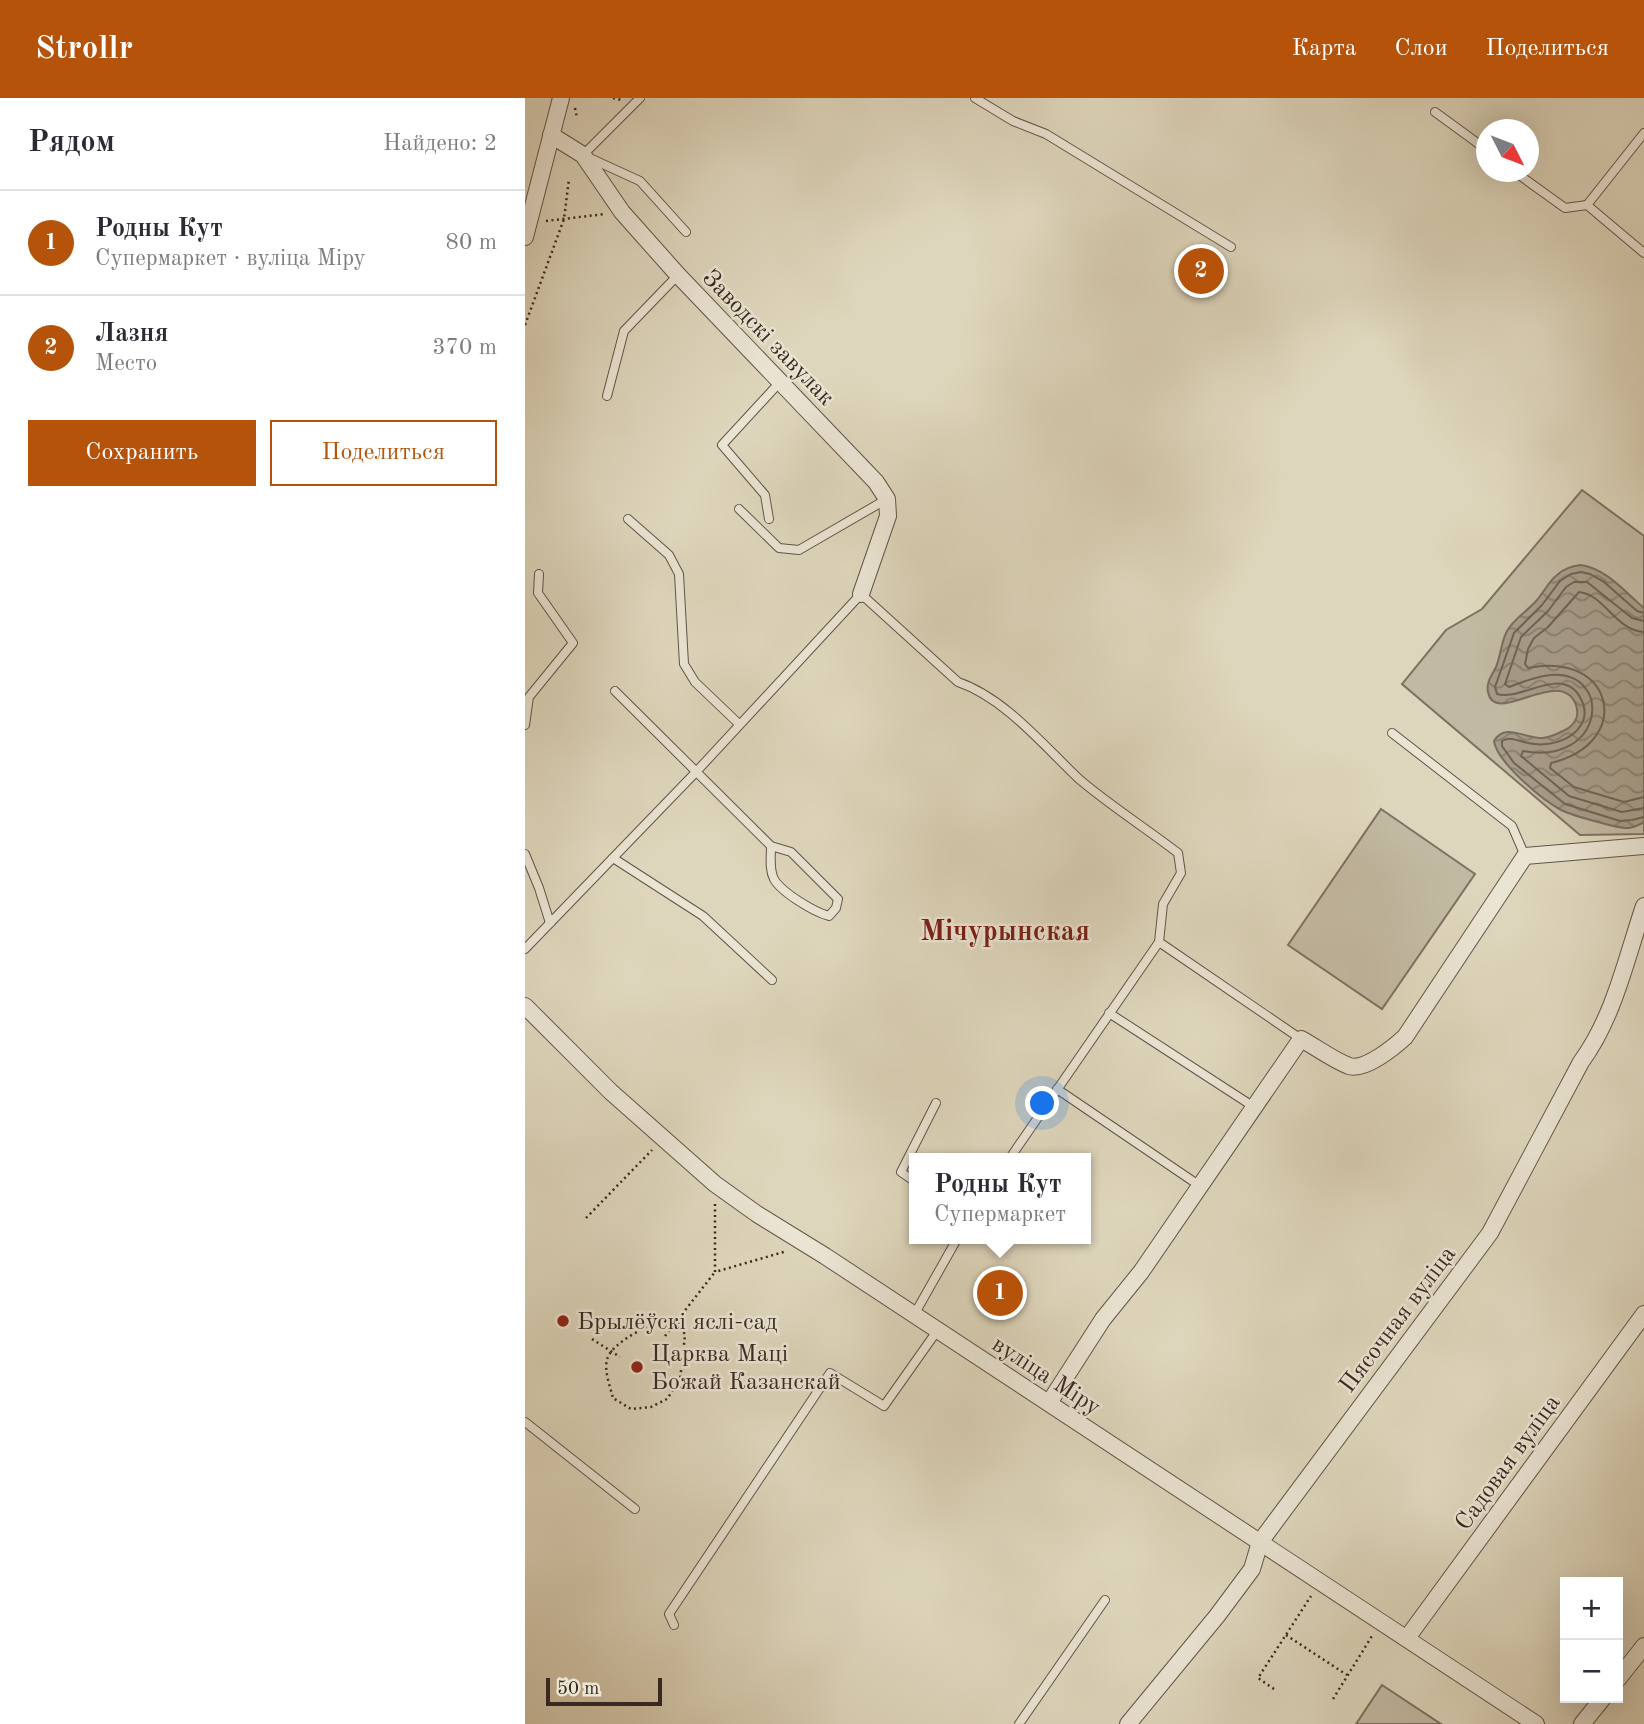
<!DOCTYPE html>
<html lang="ru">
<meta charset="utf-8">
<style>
:root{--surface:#fff;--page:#f7f7f7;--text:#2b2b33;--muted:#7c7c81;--line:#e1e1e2;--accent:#b45309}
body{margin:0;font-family:"Old Standard TT",serif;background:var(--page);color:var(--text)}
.controls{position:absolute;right:21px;bottom:21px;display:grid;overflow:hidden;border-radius:0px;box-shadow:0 7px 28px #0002}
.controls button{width:63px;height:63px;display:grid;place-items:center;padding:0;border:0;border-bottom:2px solid var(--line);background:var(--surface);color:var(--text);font:35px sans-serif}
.compass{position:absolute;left:951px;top:21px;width:63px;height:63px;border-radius:50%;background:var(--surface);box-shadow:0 7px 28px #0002;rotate:132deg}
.scale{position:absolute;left:21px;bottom:18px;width:116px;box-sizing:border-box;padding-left:7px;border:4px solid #392921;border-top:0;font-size:19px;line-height:24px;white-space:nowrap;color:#392921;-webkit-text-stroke:5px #eae4d3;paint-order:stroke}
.you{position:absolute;left:518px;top:1006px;width:24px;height:24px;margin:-18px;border:5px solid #fff;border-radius:50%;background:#1a73e8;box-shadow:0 0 0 10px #1a73e833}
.badge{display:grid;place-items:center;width:46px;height:46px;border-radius:50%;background:var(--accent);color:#fff;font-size:23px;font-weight:700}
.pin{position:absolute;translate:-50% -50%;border:4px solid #fff;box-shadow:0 2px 7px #0006}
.popup{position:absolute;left:384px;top:1055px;width:182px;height:91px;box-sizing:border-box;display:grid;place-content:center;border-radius:0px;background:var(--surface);filter:drop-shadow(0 2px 5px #0005);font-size:23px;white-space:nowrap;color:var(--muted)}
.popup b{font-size:26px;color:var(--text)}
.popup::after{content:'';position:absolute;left:50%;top:100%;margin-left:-14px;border:14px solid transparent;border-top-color:var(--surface)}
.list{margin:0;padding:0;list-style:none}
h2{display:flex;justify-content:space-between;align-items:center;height:91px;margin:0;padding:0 28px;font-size:30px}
h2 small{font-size:23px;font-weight:400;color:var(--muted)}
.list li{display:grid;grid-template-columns:46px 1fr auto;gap:21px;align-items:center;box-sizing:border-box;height:105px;padding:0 28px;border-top:2px solid var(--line)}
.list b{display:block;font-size:26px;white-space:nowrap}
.list p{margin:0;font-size:23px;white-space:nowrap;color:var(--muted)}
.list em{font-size:23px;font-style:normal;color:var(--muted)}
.actions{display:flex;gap:14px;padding:21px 28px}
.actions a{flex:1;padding:16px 0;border:2px solid var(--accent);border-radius:0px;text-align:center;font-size:24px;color:var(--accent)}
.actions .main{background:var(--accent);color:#fff}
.map{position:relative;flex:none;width:1119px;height:1626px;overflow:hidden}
header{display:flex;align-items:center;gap:42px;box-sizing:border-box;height:98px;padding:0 35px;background:var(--accent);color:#fff}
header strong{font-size:33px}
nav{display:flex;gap:38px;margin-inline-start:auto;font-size:24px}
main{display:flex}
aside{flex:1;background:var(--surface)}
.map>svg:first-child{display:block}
.grass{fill:#c2b9a2;stroke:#7e7162;stroke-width:2}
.water{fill:url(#water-waves);stroke:#7a6d5e;stroke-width:2}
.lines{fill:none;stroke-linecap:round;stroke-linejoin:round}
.shore{stroke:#706254;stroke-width:2}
.lane-casing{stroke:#625448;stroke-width:10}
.street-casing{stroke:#625448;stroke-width:18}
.path{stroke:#392921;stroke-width:2.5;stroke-dasharray:2 3.5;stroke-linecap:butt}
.lane{stroke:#eae4d3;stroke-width:8}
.street{stroke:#eae4d3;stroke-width:16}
.poi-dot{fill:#8f2418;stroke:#eae4d3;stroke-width:2.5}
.labels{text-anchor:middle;stroke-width:5;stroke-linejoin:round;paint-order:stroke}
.street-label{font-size:24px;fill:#392921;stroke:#eae4d3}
.poi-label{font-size:24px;fill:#392921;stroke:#eae4d3;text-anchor:start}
.quarter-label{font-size:28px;font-weight:bold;fill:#7a1f14;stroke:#eae4d3}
</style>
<header>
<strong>Strollr</strong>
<nav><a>Карта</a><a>Слои</a><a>Поделиться</a></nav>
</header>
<main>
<aside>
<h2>Рядом<small>Найдено: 2</small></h2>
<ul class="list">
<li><span class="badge">1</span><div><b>Родны Кут</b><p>Супермаркет · вуліца Міру</p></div><em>80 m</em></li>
<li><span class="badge">2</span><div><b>Лазня</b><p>Место</p></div><em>370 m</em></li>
</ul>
<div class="actions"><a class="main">Сохранить</a><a>Поделиться</a></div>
</aside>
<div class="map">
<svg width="1119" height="1626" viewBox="0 0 1119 1626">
<defs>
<pattern id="water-waves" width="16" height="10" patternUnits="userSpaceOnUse" patternTransform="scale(1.75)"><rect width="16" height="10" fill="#a69b87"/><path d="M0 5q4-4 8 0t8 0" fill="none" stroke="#887e6e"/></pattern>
</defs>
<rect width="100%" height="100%" fill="#ded6bc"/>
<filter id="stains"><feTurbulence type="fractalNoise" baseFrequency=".00286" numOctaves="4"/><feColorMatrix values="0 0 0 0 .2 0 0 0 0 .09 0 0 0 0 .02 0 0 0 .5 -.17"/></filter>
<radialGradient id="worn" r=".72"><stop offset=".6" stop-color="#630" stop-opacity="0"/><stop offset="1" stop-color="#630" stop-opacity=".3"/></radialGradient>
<g class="grass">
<path d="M1057,392L1119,438V736L1055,737L877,586L921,532L957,511Z"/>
<path d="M856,711L950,776L857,911L763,847Z"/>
<path d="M857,1587L916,1626H831Z"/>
</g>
<path class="water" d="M1056,467C1082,471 1100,494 1119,510V724C1114,727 1110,729 1104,730C1094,731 1046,717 1036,712C1017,702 972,664 969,643C980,624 1000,641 1018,640C1025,639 1032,636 1038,633C1043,631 1047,628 1050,623C1053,618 1053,613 1051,607C1036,566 970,630 963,594C961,584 967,577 971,569C976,557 976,544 982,533C989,520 1003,513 1012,502C1019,494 1024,483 1032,477C1039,470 1047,468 1056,467Z"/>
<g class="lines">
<g class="shore">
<path d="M1119,515L1112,513L1079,484L1065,476L1056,474L1046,476L1035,483L1017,507L989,535L970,589L972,596C996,604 1038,565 1056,601C1060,609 1061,619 1056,627C1046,644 1021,649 1003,645C993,643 986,638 977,643V648L989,665L1040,706L1095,723L1107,722L1119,719"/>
<path d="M1119,523L1107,520L1062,484H1049L1041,489L1023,513L996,539L980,586L984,589C998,584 1011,578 1026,577C1089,573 1080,668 998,653L996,658L1044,698L1097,714L1119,710"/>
<path d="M1119,534C1091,533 1079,496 1054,494L1023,529L1009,540L1003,551L1000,566L1003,570C1089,552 1110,645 1026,665L1025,670L1049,689L1099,704L1119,699"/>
</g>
<g class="lane-casing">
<g id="lane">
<path d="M115,0L58,57L115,83L161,134"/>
<path d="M450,0L488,23L521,36L706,149"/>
<path d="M910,14L962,52"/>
<path d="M1119,35L1062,107L1119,155"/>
<path d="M990,74L1040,110L1062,107"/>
<path d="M82,298L99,233L153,177"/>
<path d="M214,411L254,450L274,452L362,401"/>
<path d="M103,421L144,457L154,476L159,566L170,584L214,626"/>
<path d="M244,421L240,397L197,347L255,284"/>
<path d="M90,593L246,748L266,754L313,801L311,810L304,818C289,814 256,794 249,781C244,771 246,760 246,748"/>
<path d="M0,627L4,599L48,545L13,495L14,476"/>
<path d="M867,635L987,728L1000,758"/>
<path d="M0,756L14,790L25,825"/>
<path d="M88,760L178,818L247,882"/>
<path d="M634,844L776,941"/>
<path d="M0,851L171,674L336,496L433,584C480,600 519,648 554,681C583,706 622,731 653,755L656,775L638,806L634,844L485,1060"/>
<path d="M584,915L729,1009"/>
<path d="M532,991L675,1088"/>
<path d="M389,1083L376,1074L411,1005"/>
<path d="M389,1217L432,1141"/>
<path d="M0,1324L110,1411"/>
<path d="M149,1527L144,1516L305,1275L359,1308L412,1233"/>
<path d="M494,1626L580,1502"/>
</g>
</g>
<g class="street-casing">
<g id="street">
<path d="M26,37L58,57L97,114L153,177L351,384L362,401L363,418L336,496"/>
<path d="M0,139L36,0"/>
<path d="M0,908L86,994L190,1086L232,1116L300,1158L1011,1626"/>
<path d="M524,1305L578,1221L616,1174L776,941C791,949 808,962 824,968C840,973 869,949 880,939L1000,758L1119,748"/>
<path d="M882,1540L1119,1216"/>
<path d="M1093,1581L1119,1548"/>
<path d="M603,1626L692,1518L727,1471L735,1444L965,1135L1056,964C1089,919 1101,861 1119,808"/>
<path d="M1057,1626L1078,1600"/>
</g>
</g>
<g class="path">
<path d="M88,0L96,2"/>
<path d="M50,10L52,20"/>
<path d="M21,123L80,116"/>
<path d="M0,227L39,121L44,81"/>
<path d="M190,1106V1174L262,1153"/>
<path d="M61,1120L127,1052"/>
<path d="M139,1220L153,1222L160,1237L155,1282L142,1301L126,1309L106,1311L88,1300C85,1288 79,1273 82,1262C86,1244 124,1228 139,1220Z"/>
<path d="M140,1238L190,1174"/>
<path d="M67,1241L95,1259"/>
<path d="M140,1287L148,1292"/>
<path d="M761,1537L822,1577"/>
<path d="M749,1591L733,1580L786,1498"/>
<path d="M808,1601L847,1538"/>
</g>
<use href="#lane" class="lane"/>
<use href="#street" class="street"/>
</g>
<g class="poi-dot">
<circle cx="38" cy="1223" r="7"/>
<circle cx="112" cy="1269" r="7"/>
</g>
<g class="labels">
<g class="street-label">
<text transform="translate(244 239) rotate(46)" y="8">Заводскі завулак</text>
<text transform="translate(872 1221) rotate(-53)" y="8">Пясочная вуліца</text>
<text transform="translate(522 1277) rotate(33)" y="8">вуліца Міру</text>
<text transform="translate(982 1364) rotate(-54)" y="8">Садовая вуліца</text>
</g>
<g class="poi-label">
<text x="52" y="1231">Брылёўскі яслі-сад</text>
<text x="126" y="1263">Царква Маці<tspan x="126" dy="28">Божай Казанскай</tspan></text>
</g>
<g class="quarter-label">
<text x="480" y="842">Мічурынская</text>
</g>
</g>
<rect width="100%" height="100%" filter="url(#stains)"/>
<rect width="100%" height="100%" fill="url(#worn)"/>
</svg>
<div class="controls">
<button>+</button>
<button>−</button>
</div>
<svg class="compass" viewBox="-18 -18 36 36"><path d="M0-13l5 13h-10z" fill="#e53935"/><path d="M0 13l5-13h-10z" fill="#7c7c81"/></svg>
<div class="scale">50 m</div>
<div class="you"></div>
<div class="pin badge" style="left:475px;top:1195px">1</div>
<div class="popup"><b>Родны Кут</b>Супермаркет</div>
<div class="pin badge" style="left:676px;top:173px">2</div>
</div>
</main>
